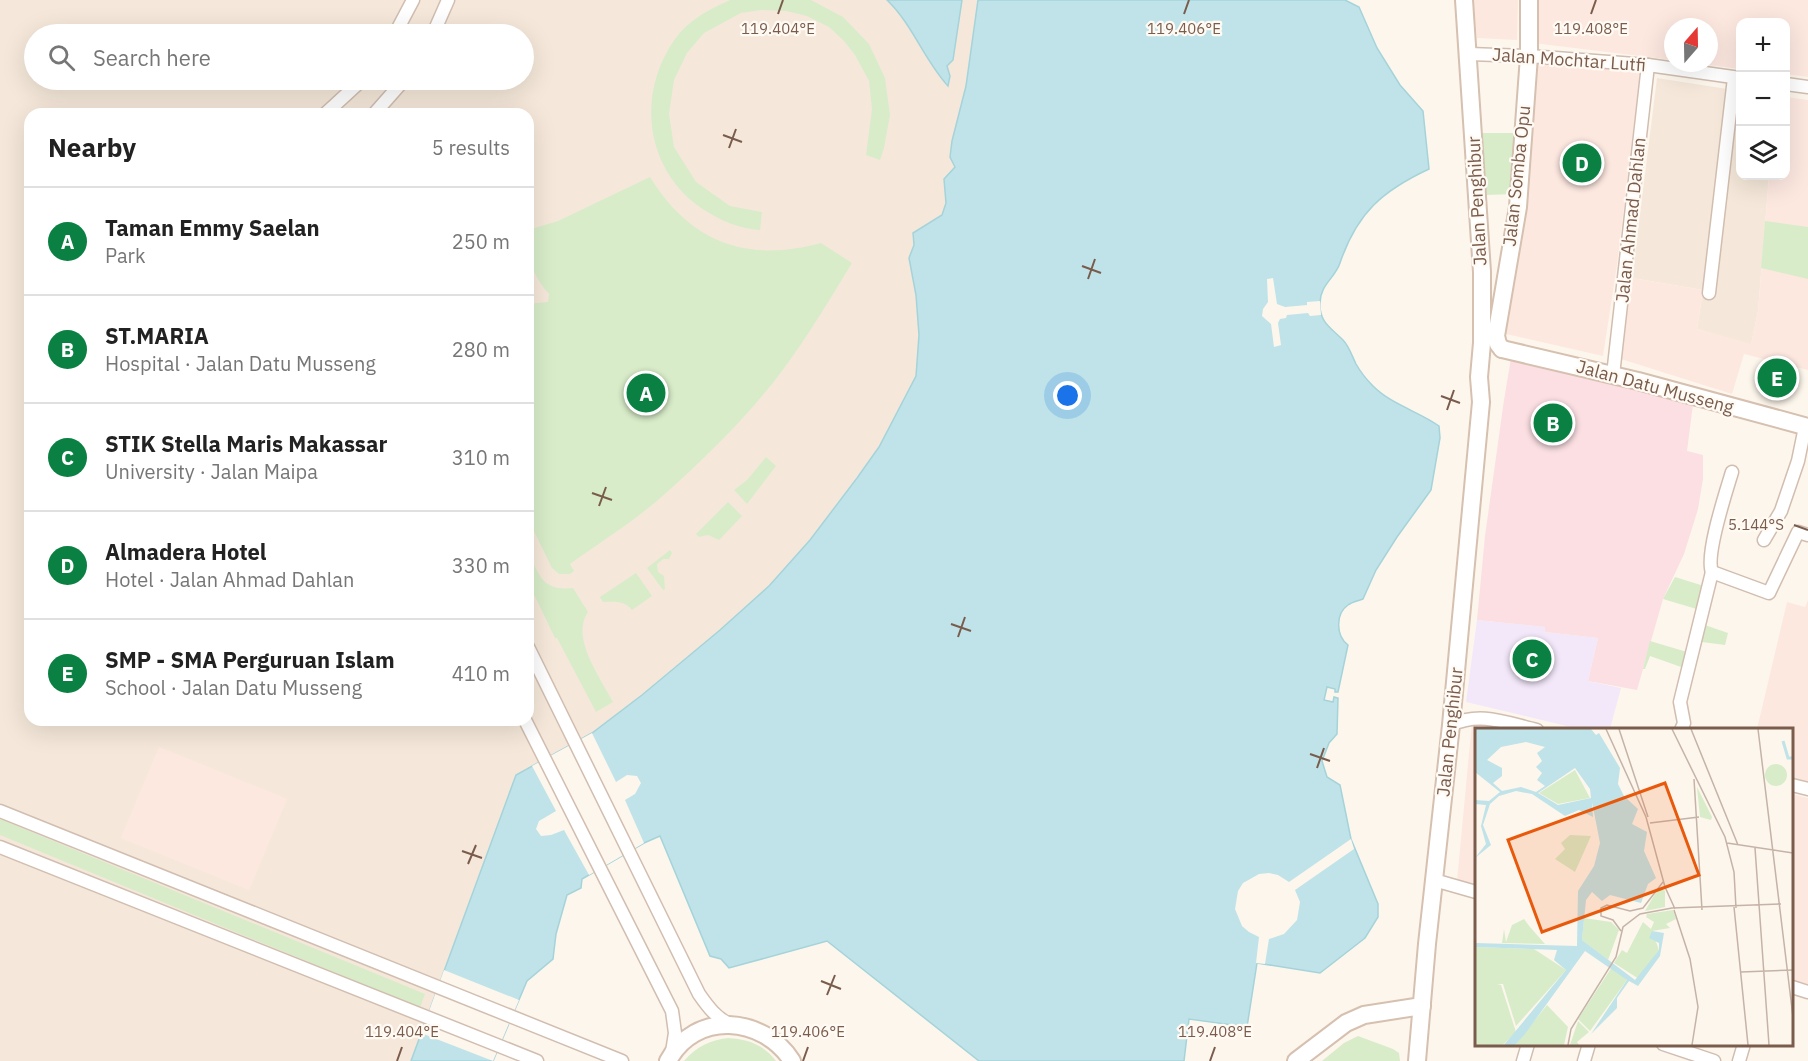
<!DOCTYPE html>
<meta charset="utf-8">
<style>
:root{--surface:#fff;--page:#f2f2f2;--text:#222;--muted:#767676;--line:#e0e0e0;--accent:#0b8043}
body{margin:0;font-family:"IBM Plex Sans",sans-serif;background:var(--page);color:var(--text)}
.controls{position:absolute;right:18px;top:18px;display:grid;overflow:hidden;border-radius:12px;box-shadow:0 6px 24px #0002}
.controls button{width:54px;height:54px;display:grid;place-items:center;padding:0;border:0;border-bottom:2px solid var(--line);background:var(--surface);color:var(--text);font:30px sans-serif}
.compass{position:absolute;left:1664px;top:18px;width:54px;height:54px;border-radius:50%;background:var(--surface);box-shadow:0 6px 24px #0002;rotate:20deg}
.you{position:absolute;left:1068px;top:396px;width:21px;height:21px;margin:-15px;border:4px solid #fff;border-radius:50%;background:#1a73e8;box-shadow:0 0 0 9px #1a73e833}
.badge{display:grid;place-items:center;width:39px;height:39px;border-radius:50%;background:var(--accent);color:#fff;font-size:20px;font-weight:700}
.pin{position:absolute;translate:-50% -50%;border:3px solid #fff;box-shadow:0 2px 6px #0006}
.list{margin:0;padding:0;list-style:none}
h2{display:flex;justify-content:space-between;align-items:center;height:78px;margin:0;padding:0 24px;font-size:26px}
h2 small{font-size:20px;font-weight:400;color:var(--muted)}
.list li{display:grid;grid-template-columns:39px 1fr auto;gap:18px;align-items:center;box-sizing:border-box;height:108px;padding:0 24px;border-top:2px solid var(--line)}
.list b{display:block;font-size:22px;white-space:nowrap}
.list p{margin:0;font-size:20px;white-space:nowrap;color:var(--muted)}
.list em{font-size:20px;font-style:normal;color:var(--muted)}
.icon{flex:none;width:33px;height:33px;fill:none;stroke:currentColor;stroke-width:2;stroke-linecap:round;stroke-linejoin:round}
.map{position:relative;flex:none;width:1808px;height:1061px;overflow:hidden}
.search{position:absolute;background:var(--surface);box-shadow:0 6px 24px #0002;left:24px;top:24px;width:510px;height:66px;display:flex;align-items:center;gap:15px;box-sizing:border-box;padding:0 21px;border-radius:33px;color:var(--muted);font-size:22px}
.panel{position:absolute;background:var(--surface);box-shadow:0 6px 24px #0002;left:24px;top:108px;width:510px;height:618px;border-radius:18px}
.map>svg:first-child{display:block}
.residential{fill:#f5e8da;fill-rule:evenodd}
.commercial{fill:#fde8e0}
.education{fill:#f3e8fa}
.medical{fill:#fbdfe3}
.green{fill:#d8ecc9}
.water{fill:#bfe3e8;stroke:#a5d3da;stroke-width:1.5}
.pier{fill:#fdf6ec}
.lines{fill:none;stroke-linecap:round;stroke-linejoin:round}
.street-casing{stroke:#d1beb0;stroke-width:15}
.secondary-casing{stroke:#d6c0b0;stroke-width:20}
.street{stroke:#fff;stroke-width:12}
.secondary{stroke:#fff;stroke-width:16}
.ticks{fill:none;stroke:#7a5c4d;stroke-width:2}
.labels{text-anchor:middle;stroke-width:4.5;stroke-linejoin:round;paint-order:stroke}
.street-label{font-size:18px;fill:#7a5c4d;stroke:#fffaf3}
.inset-river{fill:none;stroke:#bfe3e8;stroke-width:3}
.inset-road{fill:none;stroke:#c5b3a7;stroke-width:1.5}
.view{fill:#e8590c;fill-opacity:0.15;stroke:#e8590c;stroke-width:3}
.inset-edge{fill:none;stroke:#7a5c4d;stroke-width:3}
.ticks-label{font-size:15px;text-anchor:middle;fill:#7a5c4d;stroke:#fffaf3;stroke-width:4.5;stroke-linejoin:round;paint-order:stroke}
</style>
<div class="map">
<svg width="1808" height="1061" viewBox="0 0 1808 1061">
<rect width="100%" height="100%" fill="#fdf6ec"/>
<g class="residential">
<path d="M0,0H978L966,86L952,141L950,157L955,167L944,179L946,203L942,215L914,233V245L909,258L916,295L919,335L916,376L879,447L810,540L769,586L720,630L642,695L592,733L516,775L411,1061H0ZM34,34H524V80H34ZM30,114H528V720H30Z"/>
<path d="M1657,78L1740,91V176H1769L1758,311L1751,345L1697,329L1703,290L1632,278Z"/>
</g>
<g class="commercial">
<path d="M1473,0H1518L1517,40L1477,38Z"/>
<path d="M1534,0H1808V77L1786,74V22H1740V69L1694,63H1709V27H1673V60L1533,43Z"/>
<path d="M1538,60L1640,73L1617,265L1603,356L1506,334Z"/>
<path d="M1786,97L1808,100V370L1744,354L1732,394L1621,359L1632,278L1703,290L1697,329L1751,344L1758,311L1769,176H1786Z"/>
<path d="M1808,600V782L1792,778V730L1757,729L1787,602L1805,607Z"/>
<path d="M1472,722L1505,729L1476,730V887L1457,881Z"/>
<path d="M159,747L287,799L249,890L121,838Z"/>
<path d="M1792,794L1808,798V986L1792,981Z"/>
</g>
<path class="education" d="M1477,620L1546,627L1545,632L1598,638L1588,681L1621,688L1610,729H1579L1466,702Z"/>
<path class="medical" d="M1511,358L1616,381L1693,404L1687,451L1703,455V479L1698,509L1684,554L1663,599L1637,690L1588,681L1598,638L1545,632V627L1477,620L1485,536L1504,400Z"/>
<g class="green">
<path d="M730,0H811L843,17L869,44L885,78L890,115L884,148L880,160L866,155L872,109L869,81L855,55L844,41L829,27L807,16L786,11L761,10L741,13L704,33L687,53L674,80L669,114L674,147L696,182L730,206L762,212L760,230C739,229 719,220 701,208C645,169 636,94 675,39C688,20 710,9 730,0Z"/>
<path d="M1482,133H1515V194L1486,195Z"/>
<path d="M650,177C691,243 747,263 821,243L852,263C830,299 808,336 782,371C749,415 707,456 666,493C636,520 602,541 570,564L574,571L570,574H559L552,568L528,519V304L548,302L549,294C530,272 528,258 528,230L558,221Z"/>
<path d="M1765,221L1808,227V279L1761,268Z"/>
<path d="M766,457L776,466L747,504L734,490L747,480Z"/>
<path d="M728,502L742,516L719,540L708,535L699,537L696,534Z"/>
<path d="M670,550L672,553L669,559H663L657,564L658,572L664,576L665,589L663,590L647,568Z"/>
<path d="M528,552C540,576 542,591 573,588L588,612C570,638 601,678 613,702L596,712L557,638H555L528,582Z"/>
<path d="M636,573L652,596L632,610C624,600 614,602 603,602L600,597Z"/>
<path d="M1675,577L1704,586L1700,610L1663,599Z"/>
<path d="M1702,624L1728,633L1725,645L1702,642L1699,652L1695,650Z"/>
<path d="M1650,641L1687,652L1684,668L1650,656L1645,669H1643Z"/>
<path d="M0,819L425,994L420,1008L0,835Z"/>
<path d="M1358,1036L1393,1049L1399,1053L1400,1061H1322L1344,1043Z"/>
<path d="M728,1038C748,1039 764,1045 776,1061H684C696,1047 710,1040 728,1038Z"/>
</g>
<g class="water">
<path d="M887,0H962L953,60L947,66L950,76L948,86C924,60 913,25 887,0Z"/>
<path d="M978,0H1345L1359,7L1377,48L1400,85L1423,111L1429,169C1382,191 1357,213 1340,263C1335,278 1320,285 1320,303C1319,322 1331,328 1343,340C1349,346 1352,356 1356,364C1360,371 1367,380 1373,386C1392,405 1418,411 1439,426L1440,438L1431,490L1397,537L1376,570L1363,599C1358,601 1352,602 1348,605C1335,614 1336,636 1348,645L1338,692H1335V689L1327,687L1324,700L1333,702L1334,697L1338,698L1337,734L1329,743L1322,761L1327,777L1340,785L1351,839L1378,904V917L1365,938L1320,973L1257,963L1247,1027L1189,1019L1184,1061H979L827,941L729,968L721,959L710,956L660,836L644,843L582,879L581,888L567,895L556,934L553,959L527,981L493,1061H411L516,775L592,733L642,695L720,630L769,586L810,540L857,478L879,447L916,376L919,335L916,295L909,258L914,245L913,233L942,215L946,203L944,179L955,167L950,157L952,141L966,86Z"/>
</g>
<g class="pier">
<path d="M1273,278L1277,304L1285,307L1307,305V302L1320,301L1321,315L1310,316L1308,313L1287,315L1286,318L1280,319L1278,323L1281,345L1274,347L1271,324L1262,316L1263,309L1268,302L1267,279Z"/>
<path d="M592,733L616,782L627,775L637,776L641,783L635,794L625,800L644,843L589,875L564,830L551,835L541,836L536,829L539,821L556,811L532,766Z"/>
<path d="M1351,839L1354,849L1295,890L1300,902L1297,920L1284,934L1269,939L1265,964L1256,963L1259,937L1249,932L1242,926L1235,909L1238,891L1243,883L1259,874L1269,873L1278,875L1289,882Z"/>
<path d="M444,970L519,1000L493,1061L421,1033Z"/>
</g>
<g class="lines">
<g class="street-casing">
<g id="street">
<path d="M395,34L413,0"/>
<path d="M433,34L448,0"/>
<path d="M1469,54L1529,56L1648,65L1740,78"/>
<path d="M1786,84L1808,87"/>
<path d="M325,114L362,80"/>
<path d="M374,114L404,80"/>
<path d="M1709,293L1734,78"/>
<path d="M1613,375L1648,65"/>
<path d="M1764,540L1781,511L1798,461L1805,427"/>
<path d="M1712,572C1705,555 1726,492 1732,472"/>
<path d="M528,647L699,994C708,1007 717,1019 732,1025"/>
<path d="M525,720L672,1011L675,1033L672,1052"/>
<path d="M1451,725C1481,711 1506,723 1537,730"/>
<path d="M1681,730L1684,723L1680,702L1712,572L1769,593L1798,532L1808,535"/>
<path d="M1792,785L1808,789"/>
<path d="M0,811L622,1061"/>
<path d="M0,847L537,1061"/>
<path d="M1434,880L1476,892"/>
<path d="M1792,987L1808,992"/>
<path d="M1663,1044L1714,1061"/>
<path d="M1523,1061L1528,1044"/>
<path d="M1584,1061L1589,1044"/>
<path d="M1739,1061L1744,1044"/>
</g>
</g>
<g class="secondary-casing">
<g id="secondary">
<path d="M1502,349L1498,344L1496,336L1518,207L1529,56V0"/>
<path d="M1502,349L1638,381L1808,427"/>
<path d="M668,1061C695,1010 763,1016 792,1061"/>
<path d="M1296,1061L1346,1023L1364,1015L1422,1006"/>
<path d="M1417,1061L1427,944L1451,725L1481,402L1479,377L1482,343V272L1464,0"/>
</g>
</g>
<use href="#street" class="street"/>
<use href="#secondary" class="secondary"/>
</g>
<path class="ticks" d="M778,14L783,0M1184,14L1189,0M1591,14L1596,0M723,135L742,142M729,148L736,129M1082,266L1101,273M1088,279L1095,259M1441,396L1460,403M1447,410L1454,390M592,493L612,500M599,506L606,487M1794,525L1808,530M951,624L971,631M958,637L965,617M1310,754L1330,761M1317,768L1324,748M462,851L482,858M468,864L476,845M821,981L841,989M827,995L835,975M397,1061L402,1047M803,1061L808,1047M1210,1061L1215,1047"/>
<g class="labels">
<g class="street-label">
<text transform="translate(1569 60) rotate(4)" y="6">Jalan Mochtar Lutfi</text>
<text transform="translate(1517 176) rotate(-84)" y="6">Jalan Somba Opu</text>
<text transform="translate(1477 201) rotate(-93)" y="6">Jalan Penghibur</text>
<text transform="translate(1631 220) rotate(-84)" y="6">Jalan Ahmad Dahlan</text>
<text transform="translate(1655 387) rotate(15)" y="6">Jalan Datu Musseng</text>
<text transform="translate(1450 732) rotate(-84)" y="6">Jalan Penghibur</text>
</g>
</g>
<g transform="translate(1475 728)">
<rect width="318" height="318" fill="#fdf6ec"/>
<path d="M290 47a11 11 0 1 1 22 0a11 11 0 1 1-22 0ZM100,42L115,70L83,76L64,65ZM222,59L237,89L236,92L225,89ZM95,107L116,108L100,144L80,131L90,121L86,115ZM184,159L190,163V179L170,183ZM198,182L201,191L191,196L195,200L177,203L184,222L164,251L139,235L147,222L152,225L168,194L176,201L179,194L171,189L172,186ZM109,190L136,194L144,202L133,232L107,212ZM49,191L55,199L70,216L27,215L29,201L31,214L37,197ZM0,219L59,221L91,242L41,298L28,256H22L26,257L41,304L28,317H0ZM137,239L152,252L115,303L103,291ZM72,277L93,299L89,317H40ZM103,293L114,304L102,314L104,317H95Z" fill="#d8ecc9"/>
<path d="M0,1H116L121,7L124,5L145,40L143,56L149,68L163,81L157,96L172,104L169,123L181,150L173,156L166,175L135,167L127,173L117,164L111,172L107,212L160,252L184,222V215L174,210L177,203L189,205L185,228L163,258L154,253L142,270V280L116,306L152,252L110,223L50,306L40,317H29L91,242L79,232L82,222L0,219V215L102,218L103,163L119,138L125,115L117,74L118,89L104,82L90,88L57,66L41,63L24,68L15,76L8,97L16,117L0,130L11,116L6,98L11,77L0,76V72L14,73L25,64L0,44ZM51,14L70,19L62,25L67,33L61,39L67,45L62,52L70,58L61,64L46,59L27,63L18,55L27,48V40L12,32L26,19ZM100,40L115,61L116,70L83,77L63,65Z" fill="#bfe3e8" fill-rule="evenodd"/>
<path class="inset-river" d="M308,13L313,30H318"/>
<path class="inset-road" d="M131,1L171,89L190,159L200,181M144,1L173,89M197,1L250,109L259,144L261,180M216,1L263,117M283,1L318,289M219,51L227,182M175,95L224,89M252,115L318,125M280,120L294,317M259,179L273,317M199,182L215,231L223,279L217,317M146,203L138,192L126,188V180L132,177L155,183L168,180L188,154M266,244L318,242M93,317L96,301L141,229L148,199L165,186L197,180L306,176"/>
<path class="view" d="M190,55L224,147L67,204L33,112Z"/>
<rect width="318" height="318" class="inset-edge"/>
</g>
<g class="ticks-label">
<text x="778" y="34">119.404°E</text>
<text x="1184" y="34">119.406°E</text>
<text x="1591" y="34">119.408°E</text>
<text x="1756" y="530">5.144°S</text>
<text x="402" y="1037">119.404°E</text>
<text x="808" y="1037">119.406°E</text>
<text x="1215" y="1037">119.408°E</text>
</g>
</svg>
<div class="controls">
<button>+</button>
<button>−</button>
<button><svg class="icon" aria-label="layers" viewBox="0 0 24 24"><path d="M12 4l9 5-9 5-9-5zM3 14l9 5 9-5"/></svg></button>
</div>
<svg class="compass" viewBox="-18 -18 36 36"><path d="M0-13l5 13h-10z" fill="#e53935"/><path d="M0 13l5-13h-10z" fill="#767676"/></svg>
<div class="you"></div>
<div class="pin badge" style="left:646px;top:393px">A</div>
<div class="pin badge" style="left:1553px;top:423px">B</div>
<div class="pin badge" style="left:1532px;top:659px">C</div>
<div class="pin badge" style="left:1582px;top:163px">D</div>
<div class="pin badge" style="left:1777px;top:378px">E</div>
<div class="search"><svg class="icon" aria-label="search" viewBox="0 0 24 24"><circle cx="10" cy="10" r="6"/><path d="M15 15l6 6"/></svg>Search here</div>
<section class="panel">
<h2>Nearby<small>5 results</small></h2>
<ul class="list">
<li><span class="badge">A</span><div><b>Taman Emmy Saelan</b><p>Park</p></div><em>250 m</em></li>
<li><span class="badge">B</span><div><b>ST.MARIA</b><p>Hospital · Jalan Datu Musseng</p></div><em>280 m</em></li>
<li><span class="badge">C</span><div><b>STIK Stella Maris Makassar</b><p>University · Jalan Maipa</p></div><em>310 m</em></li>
<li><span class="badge">D</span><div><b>Almadera Hotel</b><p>Hotel · Jalan Ahmad Dahlan</p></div><em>330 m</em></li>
<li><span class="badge">E</span><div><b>SMP - SMA Perguruan Islam</b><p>School · Jalan Datu Musseng</p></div><em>410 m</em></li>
</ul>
</section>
</div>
